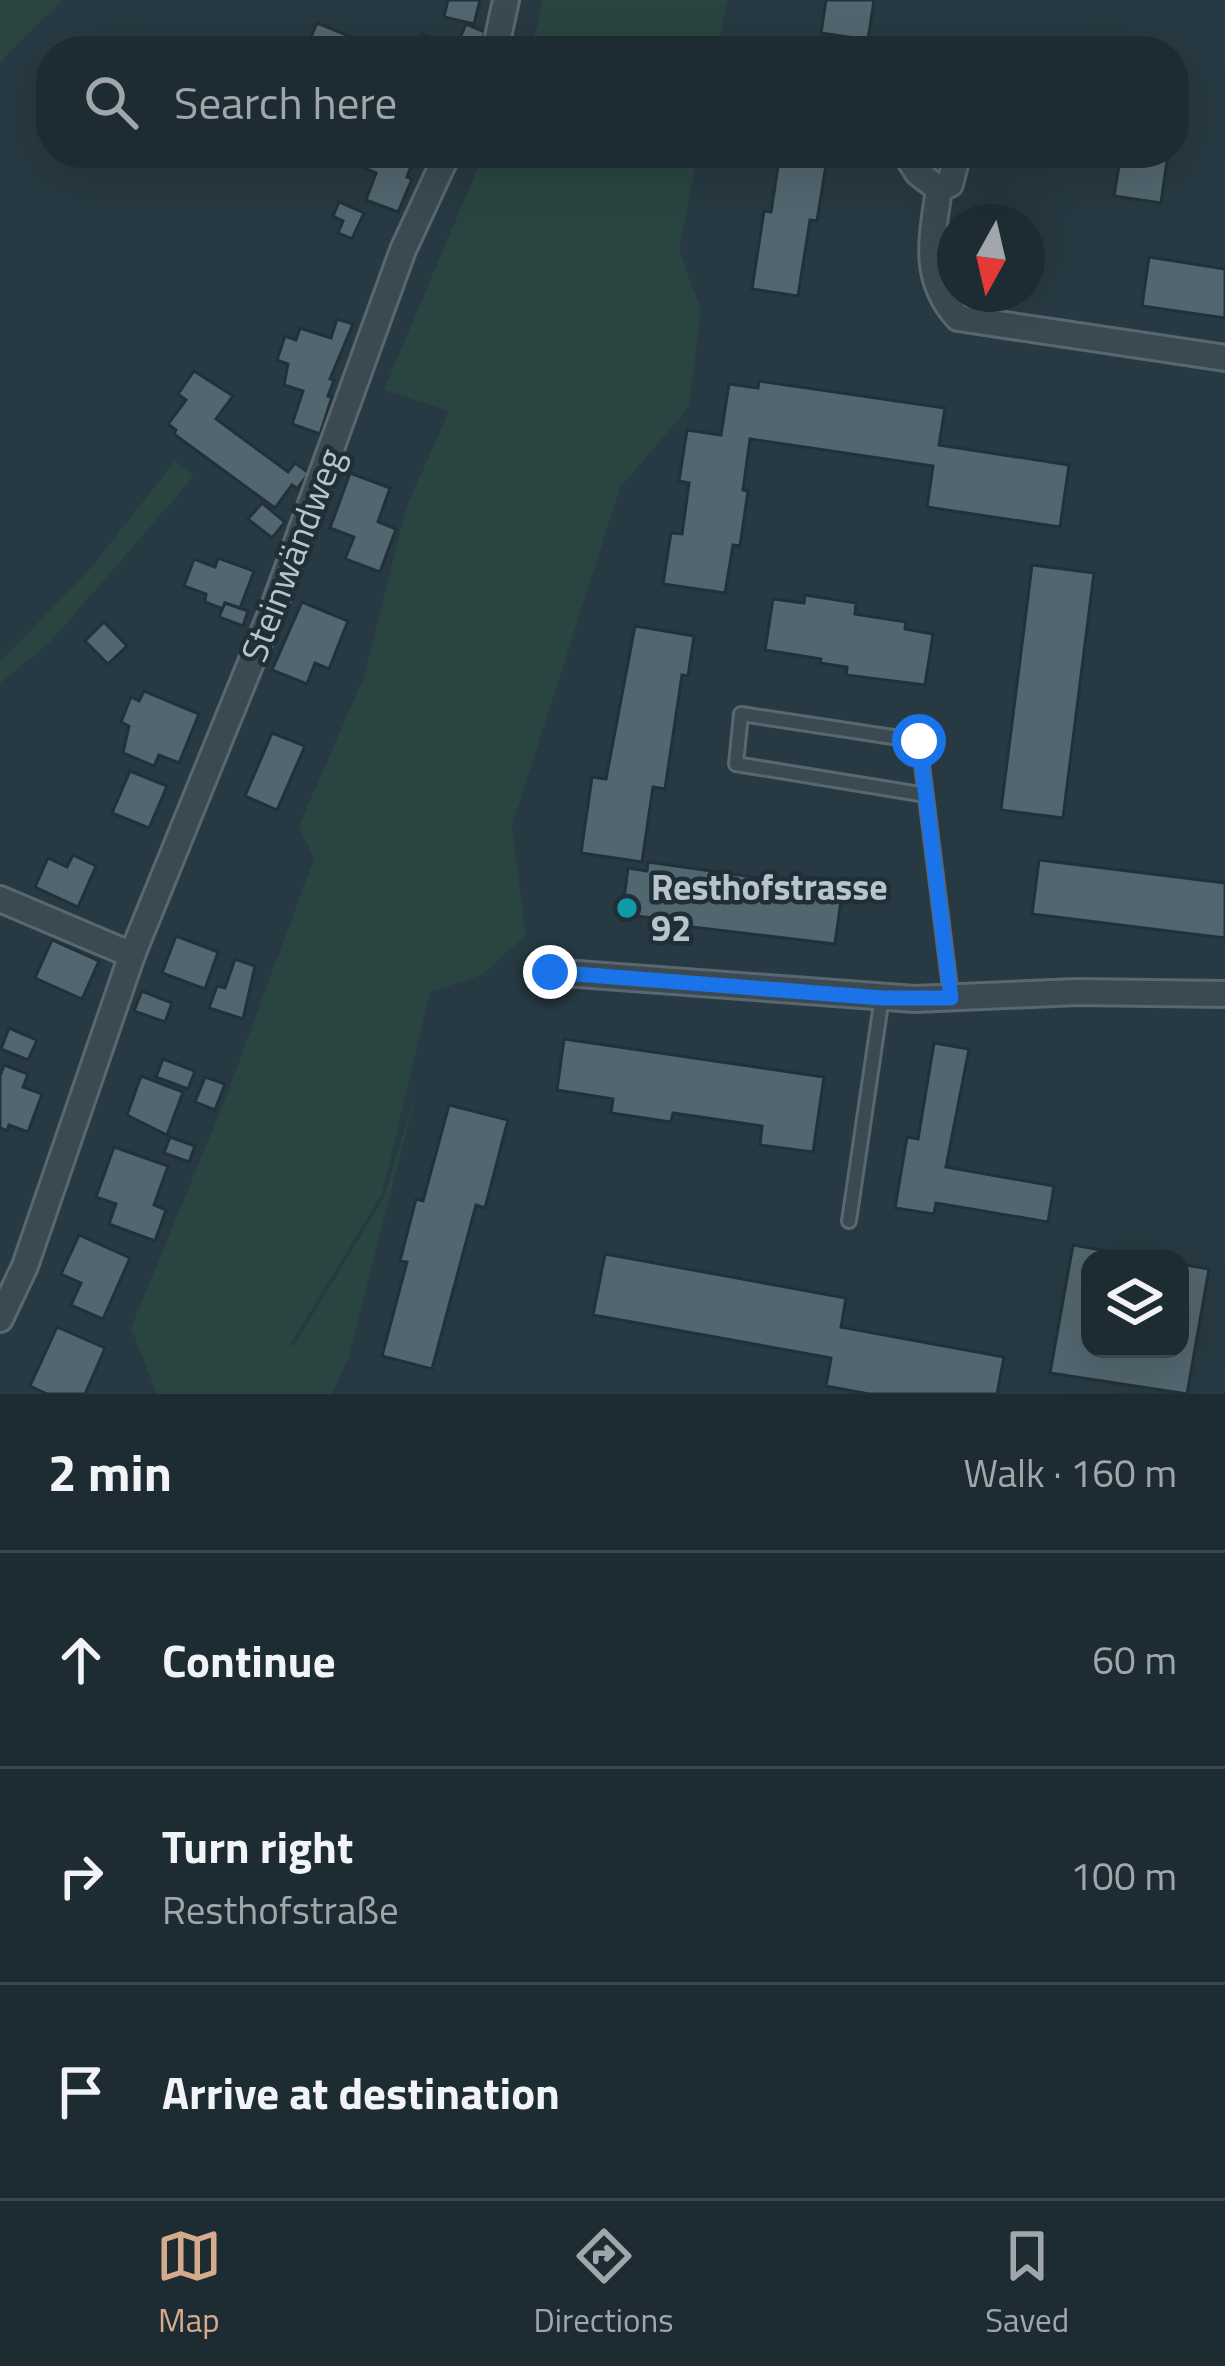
<!DOCTYPE html>
<meta charset="utf-8">
<style>
:root{--surface:#1d2b32;--page:#25333a;--text:#f1f3f6;--muted:#a0a7ac;--line:#3b474d;--accent:#d6ab8b}
body{margin:0;font-family:"Titillium Web",sans-serif;background:var(--page);color:var(--text)}
.controls{position:absolute;right:36px;bottom:36px;display:grid;overflow:hidden;border-radius:24px;box-shadow:0 12px 48px #0002}
.controls button{width:108px;height:108px;display:grid;place-items:center;padding:0;border:0;border-bottom:3px solid var(--line);background:var(--surface);color:var(--text);font:60px sans-serif}
.compass{position:absolute;left:937px;top:204px;width:108px;height:108px;border-radius:50%;background:var(--surface);box-shadow:0 12px 48px #0002;rotate:188deg}
.stop{position:absolute;width:36px;height:36px;margin:-27px;border:9px solid #1a73e8;border-radius:50%;background:#fff}
.stop.end{background:#1a73e8;border-color:#fff;box-shadow:0 3px 12px #0008}
.list{margin:0;padding:0;list-style:none}
h2{display:flex;justify-content:space-between;align-items:center;height:156px;margin:0;padding:0 48px;font-size:51px}
h2 small{font-size:39px;font-weight:400;color:var(--muted)}
.list li{display:grid;grid-template-columns:78px 1fr auto;gap:36px;align-items:center;box-sizing:border-box;height:216px;padding:0 48px;border-top:3px solid var(--line)}
.list b{display:block;font-size:45px;white-space:nowrap}
.list p{margin:0;font-size:39px;white-space:nowrap;color:var(--muted)}
.list em{font-size:39px;font-style:normal;color:var(--muted)}
.icon{flex:none;width:66px;height:66px;fill:none;stroke:currentColor;stroke-width:2;stroke-linecap:round;stroke-linejoin:round}
.map{position:relative;flex:none;width:1225px;height:1394px;overflow:hidden}
.search{position:absolute;background:var(--surface);box-shadow:0 12px 48px #0002;left:36px;right:36px;top:36px;height:132px;display:flex;align-items:center;gap:30px;box-sizing:border-box;padding:0 42px;border-radius:48px;color:var(--muted);font-size:45px}
.sheet{height:804px;background:var(--surface)}
nav{display:flex;justify-content:space-around;align-items:center;box-sizing:border-box;height:168px;border-top:3px solid var(--line);background:var(--surface);font-size:33px;color:var(--muted)}
nav a{display:grid;justify-items:center;gap:6px}
nav .on{color:var(--accent)}
.map>svg:first-child{display:block}
.green{fill:#2a4541}
.building{fill:#52666f;stroke:#223139;stroke-width:3}
.lines{fill:none;stroke-linecap:round;stroke-linejoin:round}
.service-casing{stroke:#59676f;stroke-width:18}
.minor-casing{stroke:#59676f;stroke-width:30}
.service{stroke:#3b4a52;stroke-width:12}
.minor{stroke:#3b4a52;stroke-width:24}
.route{stroke:#1a73e8;stroke-width:15}
.culture-dot{fill:#0f9aa8;stroke:#202f37;stroke-width:4.5}
.labels{text-anchor:middle;stroke-width:9;stroke-linejoin:round;paint-order:stroke}
.street-label{font-size:36px;fill:#b8c4cc;stroke:#202f37}
.poi-label{font-size:36px;font-weight:bold;fill:#b8c4cc;stroke:#202f37;text-anchor:start}
</style>
<div class="map">
<svg width="1225" height="1394" viewBox="0 0 1225 1394">
<rect width="100%" height="100%" fill="#273942"/>
<g class="green">
<path d="M0,0H63L0,63Z"/>
<path d="M542,0H727L718,51H527L537,29Z"/>
<path d="M484,153H698L679,250L701,310L689,407L620,488L512,826L526,935L482,975L430,992L382,1194L290,1345L294,1346L384,1197L417,1089L348,1359L332,1394H157L131,1328L224,1102L314,859L299,826L364,677L406,508L449,411L384,390Z"/>
<path d="M175,461L194,476L51,641L0,683V662L91,568Z"/>
</g>
<g class="building">
<path d="M448,0H480L474,24L444,17Z"/>
<path d="M826,0H874L868,40L821,33Z"/>
<path d="M317,23L357,39L352,51H305Z"/>
<path d="M466,24L485,32L477,51H414L421,34L456,48Z"/>
<path d="M359,153H416L407,177L412,179L398,212L366,200L376,173L355,164Z"/>
<path d="M780,153H828L817,221L810,220L798,296L752,289L764,211L771,212Z"/>
<path d="M1121,153H1168L1161,203L1114,196Z"/>
<path d="M339,202L364,213L352,239L338,233L343,221L333,216Z"/>
<path d="M1149,257L1225,269V318L1142,306Z"/>
<path d="M337,319L353,324L330,379L334,380L328,396L332,397L320,434L292,424L303,391L284,385L288,364L277,360L285,336L296,340L300,328L331,338Z"/>
<path d="M194,371L233,396L216,419L288,472L295,463L309,473L297,489L292,485L275,508L174,434L176,430L168,424L186,400L178,394Z"/>
<path d="M759,381L945,408L939,445L1069,465L1060,527L927,507L933,466L750,439L743,490L748,491L740,546L733,545L725,593L663,584L671,533L682,534L689,483L679,481L687,430L721,435L729,384L758,388Z"/>
<path d="M350,473L390,488L378,522L396,529L380,572L345,559L354,537L330,528Z"/>
<path d="M262,503L285,522L272,538L248,519Z"/>
<path d="M218,558L254,571L240,608L225,603L223,609L205,602L206,594L184,586L194,559L215,567Z"/>
<path d="M1032,565L1094,573L1063,818L1001,810Z"/>
<path d="M805,595L856,603L855,614L906,622L905,629L933,634L925,685L846,675L847,667L820,663L821,659L765,650L773,599L804,603Z"/>
<path d="M302,602L348,621L329,669L315,663L307,684L272,670Z"/>
<path d="M225,603L248,611L243,626L219,617Z"/>
<path d="M104,622L127,646L108,664L85,641Z"/>
<path d="M635,626L694,636L688,676L682,675L665,789L653,787L642,862L581,853L592,777L606,779Z"/>
<path d="M144,691L199,714L179,763L159,755L154,766L123,753L129,726L121,722L131,697L139,701Z"/>
<path d="M272,733L305,746L277,810L245,796Z"/>
<path d="M130,771L167,786L149,828L112,813Z"/>
<path d="M73,855L96,866L78,907L35,887L48,858L67,867Z"/>
<path d="M1039,860L1225,883V938L1032,914Z"/>
<path d="M648,862L816,886V889L842,893L835,944L666,924L667,920L622,914L628,868L647,871Z"/>
<path d="M176,936L218,952L205,989L162,973Z"/>
<path d="M52,940L99,961L82,999L35,978Z"/>
<path d="M235,959L255,966L243,1019L209,1008L217,986L225,988Z"/>
<path d="M142,991L172,1003L165,1022L134,1011Z"/>
<path d="M9,1028L37,1040L28,1060L1,1049Z"/>
<path d="M564,1039L824,1077L813,1152L760,1145L762,1126L673,1113L671,1122L611,1113L613,1099L557,1090Z"/>
<path d="M934,1043L969,1049L946,1167L1054,1186L1048,1222L936,1203L934,1214L895,1208L907,1137L918,1139Z"/>
<path d="M163,1059L195,1071L188,1089L156,1077Z"/>
<path d="M4,1065L28,1074L23,1087L42,1094L28,1132L9,1125L7,1131L0,1128V1076Z"/>
<path d="M141,1076L183,1092L167,1135L127,1115Z"/>
<path d="M205,1077L225,1084L215,1110L195,1102Z"/>
<path d="M449,1105L508,1120L485,1208L476,1205L432,1369L382,1356L407,1262L400,1261L416,1199L423,1201Z"/>
<path d="M170,1137L195,1146L189,1162L164,1153Z"/>
<path d="M114,1147L168,1166L154,1205L166,1210L155,1241L109,1224L116,1204L96,1197Z"/>
<path d="M79,1235L130,1258L103,1319L71,1305L81,1283L61,1274Z"/>
<path d="M1073,1245L1153,1259H1090V1349H1180V1264L1209,1269L1187,1394L1050,1373Z"/>
<path d="M605,1254L846,1298L841,1327L1004,1357L997,1394H869L826,1386L831,1358L593,1315Z"/>
<path d="M57,1327L105,1348L85,1394H47L30,1386Z"/>
</g>
<g class="lines">
<g class="service-casing">
<g id="service">
<path d="M926,795L736,764L741,714L919,741L951,996"/>
<path d="M849,1221L882,997"/>
</g>
</g>
<g class="minor-casing">
<g id="minor">
<path d="M495,51L506,0"/>
<path d="M905,153L918,173L939,189"/>
<path d="M958,153L950,184L939,189C932,239 922,278 958,318L1225,358"/>
<path d="M0,899L132,955"/>
<path d="M551,972L915,999L1077,992L1225,994"/>
<path d="M0,1319L25,1266L132,955L274,606L403,250L448,153"/>
</g>
</g>
<use href="#service" class="service"/>
<use href="#minor" class="minor"/>
</g>
<g class="lines">
<path class="route" d="M550,972L882,998H951L919,741"/>
</g>
<circle class="culture-dot" cx="627" cy="908" r="12"/>
<g class="labels">
<g class="street-label">
<text transform="translate(292 555) rotate(-69)" y="13">Steinwändweg</text>
</g>
<g class="poi-label">
<text x="651" y="900">Resthofstrasse<tspan x="651" dy="41">92</tspan></text>
</g>
</g>
</svg>
<div class="controls">
<button><svg class="icon" aria-label="layers" viewBox="0 0 24 24"><path d="M12 4l9 5-9 5-9-5zM3 14l9 5 9-5"/></svg></button>
</div>
<svg class="compass" viewBox="-18 -18 36 36"><path d="M0-13l5 13h-10z" fill="#e53935"/><path d="M0 13l5-13h-10z" fill="#a0a7ac"/></svg>
<div class="stop" style="left:919px;top:741px"></div>
<div class="stop end" style="left:550px;top:972px"></div>
<div class="search"><svg class="icon" aria-label="search" viewBox="0 0 24 24"><circle cx="10" cy="10" r="6"/><path d="M15 15l6 6"/></svg>Search here</div>
</div>
<section class="sheet">
<h2>2 min<small>Walk · 160 m</small></h2>
<ul class="list">
<li><svg class="icon" aria-label="ahead" viewBox="0 0 24 24"><path d="M12 20V5M6 11l6-6 6 6"/></svg><div><b>Continue</b></div><em>60 m</em></li>
<li><svg class="icon" aria-label="right" viewBox="0 0 24 24"><path d="M7 20v-9h11M14 6l5 5-5 5"/></svg><div><b>Turn right</b><p>Resthofstraße</p></div><em>100 m</em></li>
<li><svg class="icon" aria-label="arrive" viewBox="0 0 24 24"><path d="M6 21V4h12l-3 4 3 4H6"/></svg><div><b>Arrive at destination</b></div></li>
</ul>
</section>
<nav>
<a class="on"><svg class="icon" aria-label="map" viewBox="0 0 24 24"><path d="M3 6l6-2 6 2 6-2v14l-6 2-6-2-6 2zM9 4v14M15 6v14"/></svg>Map</a>
<a><svg class="icon" aria-label="directions" viewBox="0 0 24 24"><path d="M12 3l9 9-9 9-9-9zM9 14v-3h6M13 9l2 2-2 2"/></svg>Directions</a>
<a><svg class="icon" aria-label="saved" viewBox="0 0 24 24"><path d="M7 4h10v16l-5-4-5 4z"/></svg>Saved</a>
</nav>
